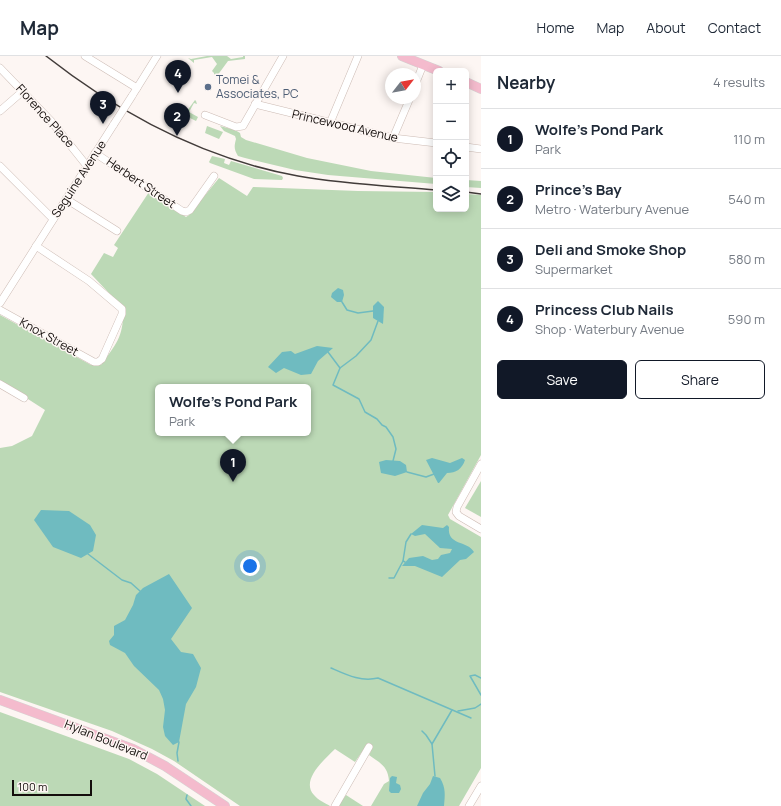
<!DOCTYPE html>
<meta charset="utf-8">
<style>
:root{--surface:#fff;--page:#f6f6f7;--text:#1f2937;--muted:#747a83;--line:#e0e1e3;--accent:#111827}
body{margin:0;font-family:Manrope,sans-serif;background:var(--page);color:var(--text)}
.controls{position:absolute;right:12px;top:12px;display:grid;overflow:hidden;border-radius:6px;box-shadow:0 2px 10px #0003}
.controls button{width:36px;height:36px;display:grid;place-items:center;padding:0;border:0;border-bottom:1px solid var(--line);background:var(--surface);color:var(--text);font:20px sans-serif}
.compass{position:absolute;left:385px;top:12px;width:36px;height:36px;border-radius:50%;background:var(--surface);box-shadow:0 2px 10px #0003;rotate:59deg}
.scale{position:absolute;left:12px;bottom:10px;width:80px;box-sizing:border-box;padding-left:4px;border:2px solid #140e0c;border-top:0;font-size:11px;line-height:14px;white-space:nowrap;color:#140e0c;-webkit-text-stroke:3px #fdf6f3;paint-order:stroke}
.you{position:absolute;left:250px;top:510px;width:14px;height:14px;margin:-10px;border:3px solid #fff;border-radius:50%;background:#1a73e8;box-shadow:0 0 0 6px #1a73e833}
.badge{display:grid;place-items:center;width:26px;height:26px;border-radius:50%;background:var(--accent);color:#fff;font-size:13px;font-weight:700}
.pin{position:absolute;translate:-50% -33px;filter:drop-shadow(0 1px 2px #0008)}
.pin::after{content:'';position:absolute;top:21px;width:14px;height:12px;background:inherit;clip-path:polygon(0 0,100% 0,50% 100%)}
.popup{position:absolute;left:155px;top:328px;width:156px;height:52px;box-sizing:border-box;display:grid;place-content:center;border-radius:6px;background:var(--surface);filter:drop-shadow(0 1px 3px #0005);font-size:13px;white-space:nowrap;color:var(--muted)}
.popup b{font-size:15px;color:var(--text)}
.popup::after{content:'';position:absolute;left:50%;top:100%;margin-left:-8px;border:8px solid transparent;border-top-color:var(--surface)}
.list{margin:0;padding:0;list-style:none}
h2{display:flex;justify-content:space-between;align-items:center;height:52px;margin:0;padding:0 16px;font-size:17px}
h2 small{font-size:13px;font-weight:400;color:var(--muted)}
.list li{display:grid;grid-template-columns:26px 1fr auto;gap:12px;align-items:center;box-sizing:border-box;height:60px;padding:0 16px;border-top:1px solid var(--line)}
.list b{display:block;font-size:15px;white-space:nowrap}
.list p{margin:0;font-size:13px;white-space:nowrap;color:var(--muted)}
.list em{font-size:13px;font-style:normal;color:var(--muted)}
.actions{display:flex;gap:8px;padding:12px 16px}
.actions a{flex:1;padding:9px 0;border:1px solid var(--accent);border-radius:6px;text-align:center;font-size:14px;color:var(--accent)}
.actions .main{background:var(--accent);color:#fff}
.icon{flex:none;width:22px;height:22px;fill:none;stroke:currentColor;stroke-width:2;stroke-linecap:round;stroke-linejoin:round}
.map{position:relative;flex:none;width:481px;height:750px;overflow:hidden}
header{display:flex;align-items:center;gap:24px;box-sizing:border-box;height:56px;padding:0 20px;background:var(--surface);border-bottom:1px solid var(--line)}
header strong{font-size:19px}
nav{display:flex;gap:22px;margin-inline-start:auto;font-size:14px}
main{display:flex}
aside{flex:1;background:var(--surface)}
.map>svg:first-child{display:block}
.green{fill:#bcd9b6;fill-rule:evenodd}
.water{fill:#6fbbc0}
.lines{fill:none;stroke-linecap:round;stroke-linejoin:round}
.stream{stroke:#6fbbc0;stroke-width:1.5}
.minor-casing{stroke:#cdbcb5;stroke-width:8}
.major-casing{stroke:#d5d4d3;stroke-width:10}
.minor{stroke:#fff;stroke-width:7}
.major{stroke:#f4bbcd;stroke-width:9}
.rail{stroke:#423c3a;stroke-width:1.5}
.minor-bridge-casing{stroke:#cdbcb5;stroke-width:8;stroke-linecap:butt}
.minor-bridge{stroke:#fff;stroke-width:7}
.service-dot{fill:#5c6f8a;stroke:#fdf6f3;stroke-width:1.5}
.labels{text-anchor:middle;stroke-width:3;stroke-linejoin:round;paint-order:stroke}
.service-label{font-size:12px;fill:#4e5e75;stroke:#fdf6f3;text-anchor:start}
.street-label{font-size:12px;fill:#140e0c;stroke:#fdf6f3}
</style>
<header>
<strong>Map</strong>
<nav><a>Home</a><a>Map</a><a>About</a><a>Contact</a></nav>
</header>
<main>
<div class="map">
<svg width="481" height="750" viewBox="0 0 481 750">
<rect width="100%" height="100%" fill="#fdf6f3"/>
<g class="green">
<path d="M207,0H227L231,3L243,1V0H245V3L228,5L217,20L214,18V17L212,15L217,8L212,1L194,4V7L188,2L191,3Z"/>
<path d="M195,44L196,45L197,48L194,47L189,56L198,61L196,65L184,59Z"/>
<path d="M207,70L223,76L219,83L205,77Z"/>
<path d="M220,70L235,74L240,77L241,81L246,84L307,102L371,115L436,122V128L328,119L295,114L245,102L238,100C234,93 234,91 236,83L235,80L224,75Z"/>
<path d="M212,100L225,103L224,107L229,109L231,105L282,120L283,122L282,124L254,123L210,107L209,106Z"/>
<path d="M219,122L247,140L253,131L358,135L436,136V153H466V138L481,139V399L448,459L450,463L481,481V712L459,750H371L384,728L389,725C388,710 380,707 369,699L371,695L366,690L355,706L335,693C325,703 300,724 314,739C318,744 325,747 330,750H240L174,705L152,693L112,675L0,636V392L12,390L32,380L45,354L0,325V259L91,309H101C117,287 124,280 123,252L91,218L104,197L113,201L118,192L114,189L149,136L186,161L189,159ZM158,331H308V377H158Z"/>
<path d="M466,124L481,125V132L466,131Z"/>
<path d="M481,425V461L465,452Z"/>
<path d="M0,656L129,703L157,718L205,750H0Z"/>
<path d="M346,739L363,750H338Z"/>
</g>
<g class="water">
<path d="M338,232L343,234L344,239L342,246H337L331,241L332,237Z"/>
<path d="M378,245L384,251L383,268L373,262V250Z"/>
<path d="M317,290L333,292L318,305L311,318L301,319L284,312L276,317L268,311L282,296L291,295L295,298Z"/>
<path d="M432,402L450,407L462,402L465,404C462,413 456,417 447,417L439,427H438L426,404Z"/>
<path d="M386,404L400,405L406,409L407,416L395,420L381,417L379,406Z"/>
<path d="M41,454L69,455L90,469L96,479L93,495L81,502L53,491L34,464Z"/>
<path d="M422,469L443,472L447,469L449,471C447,490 467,484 474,496L466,503L460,504L442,521L415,510H402L409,502L423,500L432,504L438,503L441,499L450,497L452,493L440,492L425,478L415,480L411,478Z"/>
<path d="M169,518L192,552L171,583L181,596L193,598L201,612L196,631L186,648L179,686L173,689L165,680L163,671L165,654L163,643L159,634L134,610L125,597L110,589L109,585L114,579V570L125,564L133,549L136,539L143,532Z"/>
<path d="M392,720L397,721L396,727L400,729L401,733L399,737H391L389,735L390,722Z"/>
<path d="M433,720L440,722C446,732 445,739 444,750H417L423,737L430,728Z"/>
</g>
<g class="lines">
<g class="stream">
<path d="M342,246L347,254L358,257L373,255"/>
<path d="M328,296L340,312L333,329L359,343L365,356L377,363L382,369L386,371L393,381L396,393L393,405"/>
<path d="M340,312L356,300L371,284L378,265"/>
<path d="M407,416L426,421L434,418"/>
<path d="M88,498L122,524L131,527L140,535"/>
<path d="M405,506L403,505L406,486L411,478"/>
<path d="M389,522H394L403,505"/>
<path d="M331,612C347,619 361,626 378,622L471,662"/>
<path d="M481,622L475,619L470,620L481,639"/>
<path d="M458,655L475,652L481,648"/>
<path d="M422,675L426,679L432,688L435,720"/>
<path d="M432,688L452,654"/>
<path d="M178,705L177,697L179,686"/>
<path d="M187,739L186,743L191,750"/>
</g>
<g class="minor-casing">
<g id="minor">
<path d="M85,0L137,32"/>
<path d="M0,12L51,65L87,110"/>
<path d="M415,29L423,9"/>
<path d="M132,40L157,0"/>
<path d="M255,48L393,82L436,87"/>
<path d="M0,55L23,35"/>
<path d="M205,59L236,71L243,70L283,0"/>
<path d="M330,67L358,0"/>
<path d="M393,82L410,42"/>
<path d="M466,91L481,93"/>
<path d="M95,97L182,155L186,156L190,154L214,120"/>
<path d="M0,110L53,163"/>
<path d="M66,143L117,175"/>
<path d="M0,247L114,68"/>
<path d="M0,254L94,306H98L102,303L122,258V253L89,225L36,190"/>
<path d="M0,328L24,342"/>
<path d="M481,408L457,451L456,456L459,460L481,473"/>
<path d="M335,750L369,691"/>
<path d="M469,750L481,730"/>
</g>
</g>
<g class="major-casing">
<g id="major">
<path d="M402,0L439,15"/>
<path d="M466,26L481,33"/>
<path d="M0,644L133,693L165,710L225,750"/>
</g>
</g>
<use href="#minor" class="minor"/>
<use href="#major" class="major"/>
<g class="rail">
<path d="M46,0C120,58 204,103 298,120C343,128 390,130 436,134"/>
<path d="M466,136L481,138"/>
</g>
<g class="minor-bridge-casing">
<path id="minor-bridge" d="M114,68L132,40"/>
</g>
<use href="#minor-bridge" class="minor-bridge"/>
</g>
<circle class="service-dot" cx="208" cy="31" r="4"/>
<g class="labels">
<g class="service-label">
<text x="216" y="28">Tomei &amp;<tspan x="216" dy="14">Associates, PC</tspan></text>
</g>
<g class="street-label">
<text transform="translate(45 60) rotate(48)" y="4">Florence Place</text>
<text transform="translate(345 70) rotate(13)" y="4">Princewood Avenue</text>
<text transform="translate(79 123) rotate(-57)" y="4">Seguine Avenue</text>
<text transform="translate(141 127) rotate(34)" y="4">Herbert Street</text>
<text transform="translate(49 281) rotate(29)" y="4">Knox Street</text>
<text transform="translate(106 684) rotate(22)" y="4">Hylan Boulevard</text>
</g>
</g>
</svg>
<div class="controls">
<button>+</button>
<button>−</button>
<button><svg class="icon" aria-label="locate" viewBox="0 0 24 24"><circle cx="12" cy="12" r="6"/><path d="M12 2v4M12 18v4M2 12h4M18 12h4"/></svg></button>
<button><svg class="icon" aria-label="layers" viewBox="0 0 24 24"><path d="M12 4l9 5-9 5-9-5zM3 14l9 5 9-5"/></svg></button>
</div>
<svg class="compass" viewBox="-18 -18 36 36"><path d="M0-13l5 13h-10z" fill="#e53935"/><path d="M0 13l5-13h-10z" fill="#747a83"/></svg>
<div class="scale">100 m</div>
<div class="you"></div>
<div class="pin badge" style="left:233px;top:426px">1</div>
<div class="popup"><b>Wolfe's Pond Park</b>Park</div>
<div class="pin badge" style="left:177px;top:80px">2</div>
<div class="pin badge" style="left:103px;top:68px">3</div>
<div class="pin badge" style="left:178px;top:37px">4</div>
</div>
<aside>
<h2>Nearby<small>4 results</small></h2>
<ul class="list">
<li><span class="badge">1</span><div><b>Wolfe's Pond Park</b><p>Park</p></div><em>110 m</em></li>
<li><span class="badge">2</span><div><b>Prince’s Bay</b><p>Metro · Waterbury Avenue</p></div><em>540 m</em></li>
<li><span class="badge">3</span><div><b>Deli and Smoke Shop</b><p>Supermarket</p></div><em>580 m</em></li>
<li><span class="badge">4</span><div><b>Princess Club Nails</b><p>Shop · Waterbury Avenue</p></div><em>590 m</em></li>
</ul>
<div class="actions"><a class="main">Save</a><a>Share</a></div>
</aside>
</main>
